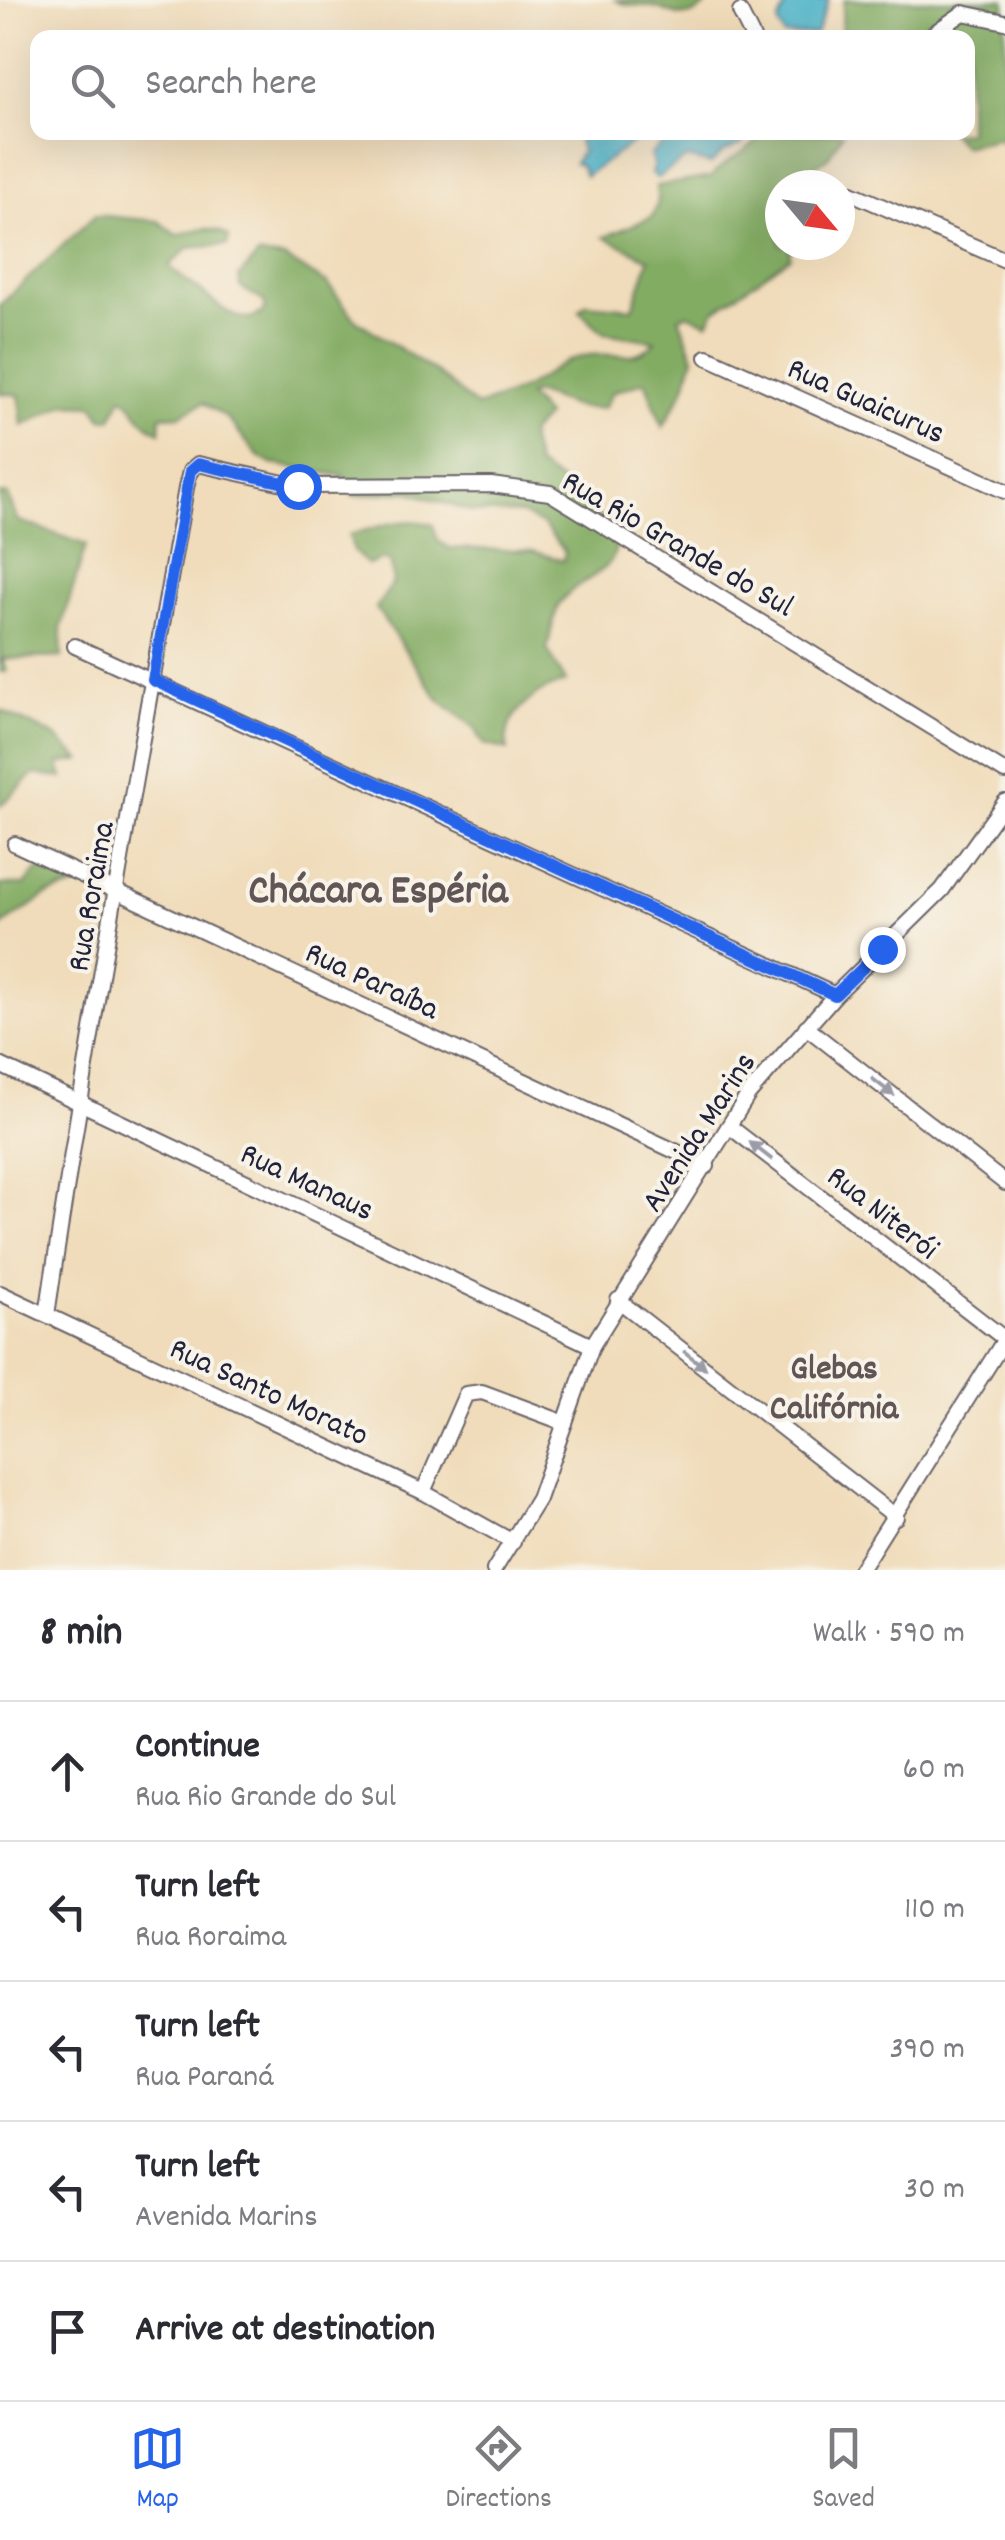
<!DOCTYPE html>
<meta charset="utf-8">
<style>
:root{--surface:#fff;--page:#f2f2f3;--text:#2b2b33;--muted:#7c7c81;--line:#e1e1e2;--accent:#2563eb}
body{margin:0;font-family:Dekko,sans-serif;background:var(--page);color:var(--text)}
.compass{position:absolute;left:765px;top:170px;width:90px;height:90px;border-radius:50%;background:var(--surface);box-shadow:0 10px 40px #0002;rotate:119deg}
.stop{position:absolute;width:30px;height:30px;margin:-22px;border:8px solid #2563eb;border-radius:50%;background:#fff}
.stop.end{background:#2563eb;border-color:#fff;box-shadow:0 2px 10px #0008}
.list{margin:0;padding:0;list-style:none}
h2{display:flex;justify-content:space-between;align-items:center;height:130px;margin:0;padding:0 40px;font-size:42px}
h2 small{font-size:32px;font-weight:400;color:var(--muted)}
.list li{display:grid;grid-template-columns:65px 1fr auto;gap:30px;align-items:center;box-sizing:border-box;height:140px;padding:0 40px;border-top:2px solid var(--line)}
.list b{display:block;font-size:38px;white-space:nowrap}
.list p{margin:0;font-size:32px;white-space:nowrap;color:var(--muted)}
.list em{font-size:32px;font-style:normal;color:var(--muted)}
.icon{flex:none;width:55px;height:55px;fill:none;stroke:currentColor;stroke-width:2;stroke-linecap:round;stroke-linejoin:round}
.map{position:relative;flex:none;width:1005px;height:1570px;overflow:hidden}
.search{position:absolute;background:var(--surface);box-shadow:0 10px 40px #0002;left:30px;right:30px;top:30px;height:110px;display:flex;align-items:center;gap:25px;box-sizing:border-box;padding:0 35px;border-radius:20px;color:var(--muted);font-size:38px}
.sheet{height:830px;background:var(--surface)}
nav{display:flex;justify-content:space-around;align-items:center;box-sizing:border-box;height:140px;border-top:2px solid var(--line);background:var(--surface);font-size:28px;color:var(--muted)}
nav a{display:grid;justify-items:center;gap:5px}
nav .on{color:var(--accent)}
.map>svg:first-child{display:block}
.forest{fill:#83ac63;stroke:#52674f;stroke-width:2.5}
.water{fill:#49b2c8;stroke:#366a82;stroke-width:2.5}
.lines{fill:none;stroke-linecap:round;stroke-linejoin:round}
.minor-casing{stroke:#6a6367;stroke-width:18}
.minor{stroke:#fff;stroke-width:14}
.oneway{fill:#9c9ca7}
.route{stroke:#2563eb;stroke-width:12}
.labels{text-anchor:middle;stroke-width:8;stroke-linejoin:round;paint-order:stroke}
.street-label{font-size:32px;fill:#22223b;stroke:#f7f3e8}
.neighbourhood-label{font-size:35px;font-weight:bold;fill:#625555;stroke:#f7f3e8}
.district-label{font-size:42px;font-weight:bold;fill:#625555;stroke:#f7f3e8}
</style>
<div class="map">
<svg width="1005" height="1570" viewBox="0 0 1005 1570">
<rect width="100%" height="100%" fill="#f7f3e8"/>
<filter id="ink" filterUnits="userSpaceOnUse"><feTurbulence type="fractalNoise" baseFrequency=".01" numOctaves="2"/><feDisplacementMap in="SourceGraphic" scale="20" xChannelSelector="R" yChannelSelector="G"/><feConvolveMatrix kernelMatrix="1 2 1 2 8 2 1 2 1" color-interpolation-filters="sRGB"/></filter>
<filter id="wash" filterUnits="userSpaceOnUse"><feTurbulence type="fractalNoise" baseFrequency=".0048" numOctaves="4" result="noise"/><feDisplacementMap in="SourceGraphic" scale="40" xChannelSelector="R" yChannelSelector="G"/><feGaussianBlur stdDeviation="2.25" result="paint"/><feColorMatrix in="noise" values="0 0 0 0 0 0 0 0 0 0 0 0 0 0 0 0 0 1.4 0 .05"/><feComposite in="paint" operator="in"/></filter>
<g filter="url(#wash)">
<rect width="100%" height="100%" fill="#f0dcba"/>
<g class="forest">
<path d="M615,0H712C683,30 677,9 646,6C633,5 627,7 615,0Z"/>
<path d="M844,0H1005V146L1000,138L963,146L951,133L968,132V38H832L841,33Z"/>
<path d="M763,133H843L827,159L796,176L795,185H780V245H790V257L714,311L708,323L687,314L679,317L694,357L684,389L663,427L645,381L613,392L603,408C565,410 567,400 534,393L528,396L546,416L529,434L537,466L575,491L616,534C621,577 578,575 560,603C553,614 551,635 547,649L566,682C538,688 499,717 508,750L484,744L474,727L439,700L376,608L393,583L391,562L382,559L368,565L354,551L349,535C376,528 405,515 433,525L438,541L450,548L533,551L563,561L565,552L544,526L522,514L473,512L406,491L353,496L343,476L272,464L258,456L227,418L203,403L181,415L161,416L160,432C133,419 139,406 122,397L111,419L102,418L93,405L65,404L22,426L19,395L0,393V305L95,215L158,221L177,235C197,229 211,224 229,237L227,245L188,248L169,266C179,277 190,282 202,292C219,306 242,331 265,310V302L240,287L239,277L258,255L284,258L327,283L356,320L437,373L477,407C493,400 512,395 528,386C549,374 564,358 590,355C615,352 637,364 655,341L604,333L579,311L586,304L633,308L649,259L604,237L652,217L658,202L656,186L711,177C725,158 752,152 763,133Z"/>
<path d="M0,494L8,495L17,520L86,545L61,628L62,657L2,659L7,671L0,672Z"/>
<path d="M0,710L55,736L81,760L59,764L63,778L34,774L0,806Z"/>
<path d="M38,869L79,885L47,895L0,927V885H25Z"/>
</g>
<g class="water">
<path d="M788,0H829L816,34L784,36L778,23Z"/>
<path d="M675,132L732,133L742,144L723,152L711,164L687,158L657,178L651,173L654,165L650,155Z"/>
<path d="M576,133H636L637,140L585,176L581,166L574,163L581,152Z"/>
</g>
</g>
<g filter="url(#ink)">
<g class="lines">
<g class="minor-casing">
<g id="minor">
<path d="M740,12L753,38"/>
<path d="M927,38L963,13L1005,22"/>
<path d="M820,180L832,185"/>
<path d="M840,188L1005,260"/>
<path d="M707,357L1005,491"/>
<path d="M75,646L835,995"/>
<path d="M15,844L707,1166"/>
<path d="M806,1027L1005,1183"/>
<path d="M0,1065L592,1346"/>
<path d="M729,1126L1005,1339"/>
<path d="M0,1293L423,1492L513,1542"/>
<path d="M618,1300L896,1517"/>
<path d="M47,1315C88,1038 138,763 186,488L190,471L198,464L297,486L491,485L550,493L1005,772"/>
<path d="M423,1492L466,1394L482,1392L565,1423"/>
<path d="M494,1570L538,1499L592,1346L748,1095L835,995L942,890L1005,802"/>
<path d="M860,1570L1005,1339"/>
</g>
</g>
<use href="#minor" class="minor"/>
</g>
<defs><path id="oneway-solid" d="M-6-.8H1V-3.2L6.5 0L1 3.2V.8H-6Z" transform="scale(2.5)"/></defs>
<g class="oneway">
<use href="#oneway-solid" transform="translate(883 1087) rotate(38)"/>
<use href="#oneway-solid" transform="translate(761 1151) rotate(-142)"/>
<use href="#oneway-solid" transform="translate(695 1360) rotate(38)"/>
</g>
</g>
<g class="lines" filter="url(#ink)">
<path class="route" d="M298,486L198,464L190,471L153,680L835,995L882,949"/>
</g>
<g class="labels">
<g class="street-label">
<text transform="translate(867 399) rotate(24)" y="11">Rua Guaicurus</text>
<text transform="translate(679 542) rotate(30)" y="11">Rua Rio Grande do Sul</text>
<text transform="translate(89 896) rotate(-80)" y="11">Rua Roraima</text>
<text transform="translate(373 979) rotate(25)" y="11">Rua Paraíba</text>
<text transform="translate(697 1131) rotate(-57)" y="11">Avenida Marins</text>
<text transform="translate(308 1180) rotate(25)" y="11">Rua Manaus</text>
<text transform="translate(884 1211) rotate(38)" y="11">Rua Niterói</text>
<text transform="translate(270 1390) rotate(25)" y="11">Rua Santo Morato</text>
</g>
<g class="neighbourhood-label">
<text x="834" y="1378">Glebas<tspan x="834" dy="40">Califórnia</tspan></text>
</g>
<g class="district-label">
<text x="378" y="902">Chácara Espéria</text>
</g>
</g>
</svg>
<svg class="compass" viewBox="-18 -18 36 36"><path d="M0-13l5 13h-10z" fill="#e53935"/><path d="M0 13l5-13h-10z" fill="#7c7c81"/></svg>
<div class="stop" style="left:298px;top:486px"></div>
<div class="stop end" style="left:882px;top:949px"></div>
<div class="search"><svg class="icon" aria-label="search" viewBox="0 0 24 24"><circle cx="10" cy="10" r="6"/><path d="M15 15l6 6"/></svg>Search here</div>
</div>
<section class="sheet">
<h2>8 min<small>Walk · 590 m</small></h2>
<ul class="list">
<li><svg class="icon" aria-label="ahead" viewBox="0 0 24 24"><path d="M12 20V5M6 11l6-6 6 6"/></svg><div><b>Continue</b><p>Rua Rio Grande do Sul</p></div><em>60 m</em></li>
<li><svg class="icon" aria-label="left" viewBox="0 0 24 24"><path d="M17 20v-9H6M10 6l-5 5 5 5"/></svg><div><b>Turn left</b><p>Rua Roraima</p></div><em>110 m</em></li>
<li><svg class="icon" aria-label="left" viewBox="0 0 24 24"><path d="M17 20v-9H6M10 6l-5 5 5 5"/></svg><div><b>Turn left</b><p>Rua Paraná</p></div><em>390 m</em></li>
<li><svg class="icon" aria-label="left" viewBox="0 0 24 24"><path d="M17 20v-9H6M10 6l-5 5 5 5"/></svg><div><b>Turn left</b><p>Avenida Marins</p></div><em>30 m</em></li>
<li><svg class="icon" aria-label="arrive" viewBox="0 0 24 24"><path d="M6 21V4h12l-3 4 3 4H6"/></svg><div><b>Arrive at destination</b></div></li>
</ul>
</section>
<nav>
<a class="on"><svg class="icon" aria-label="map" viewBox="0 0 24 24"><path d="M3 6l6-2 6 2 6-2v14l-6 2-6-2-6 2zM9 4v14M15 6v14"/></svg>Map</a>
<a><svg class="icon" aria-label="directions" viewBox="0 0 24 24"><path d="M12 3l9 9-9 9-9-9zM9 14v-3h6M13 9l2 2-2 2"/></svg>Directions</a>
<a><svg class="icon" aria-label="saved" viewBox="0 0 24 24"><path d="M7 4h10v16l-5-4-5 4z"/></svg>Saved</a>
</nav>
